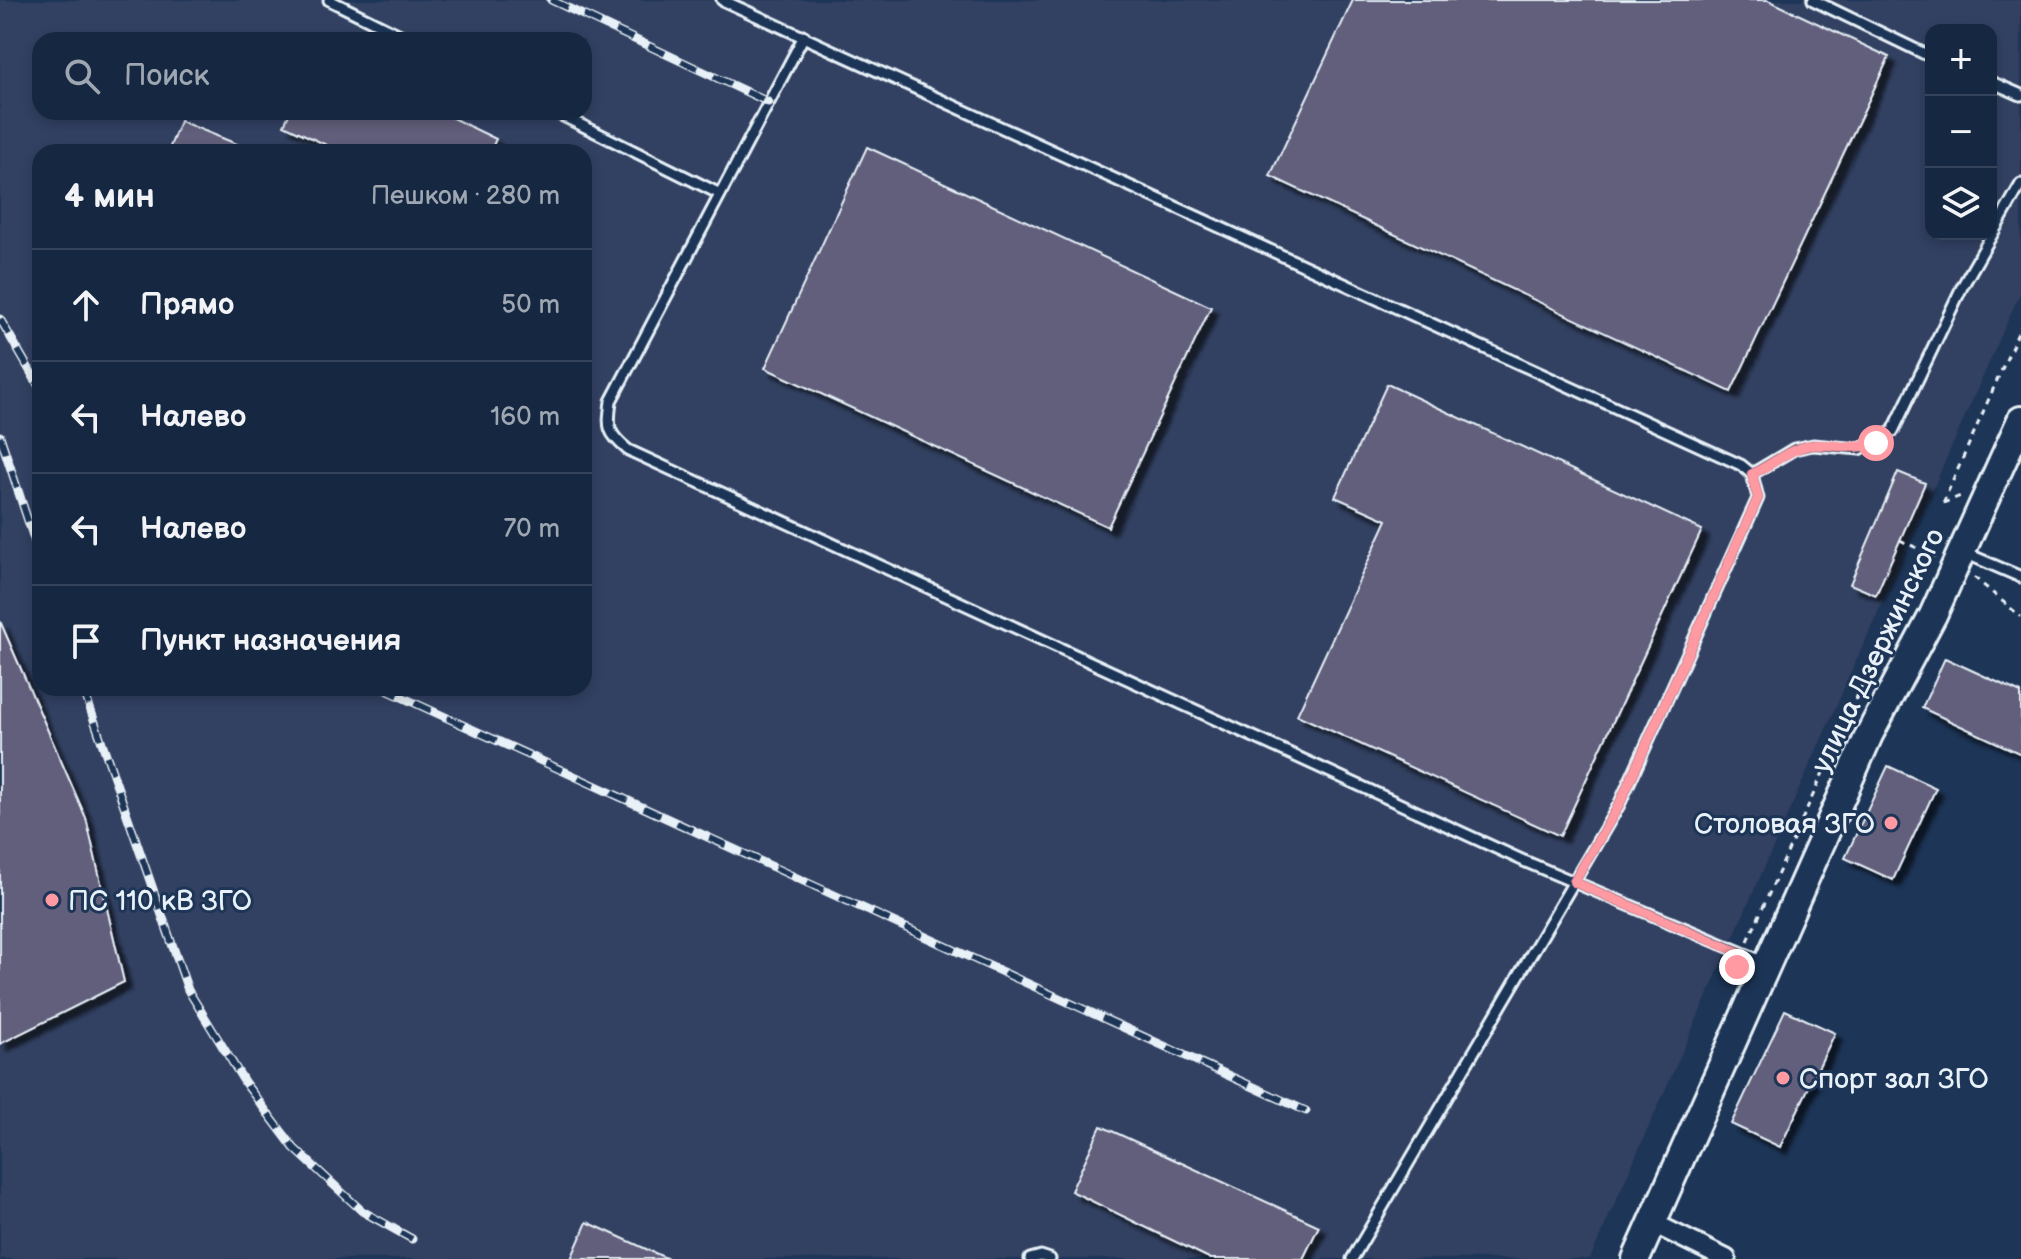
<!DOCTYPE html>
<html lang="ru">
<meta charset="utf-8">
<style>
:root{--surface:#162841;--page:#23344c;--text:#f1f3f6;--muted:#9ea6b1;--line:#35445a}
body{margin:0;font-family:"Balsamiq Sans",sans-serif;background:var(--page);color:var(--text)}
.controls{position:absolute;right:24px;top:24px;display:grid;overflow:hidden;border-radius:16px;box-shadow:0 4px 12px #0003}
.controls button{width:72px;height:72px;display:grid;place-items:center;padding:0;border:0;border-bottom:2px solid var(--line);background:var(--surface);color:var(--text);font:40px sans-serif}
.stop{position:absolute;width:24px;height:24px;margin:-18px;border:6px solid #ff9aa2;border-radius:50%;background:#fff}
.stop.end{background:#ff9aa2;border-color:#fff;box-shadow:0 2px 8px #0008}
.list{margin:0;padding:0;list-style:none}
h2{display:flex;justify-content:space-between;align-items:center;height:104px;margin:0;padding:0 32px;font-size:34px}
h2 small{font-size:26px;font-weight:400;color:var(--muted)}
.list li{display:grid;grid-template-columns:52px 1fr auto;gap:24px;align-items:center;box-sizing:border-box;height:112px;padding:0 32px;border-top:2px solid var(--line)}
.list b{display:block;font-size:30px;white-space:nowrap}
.list em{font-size:26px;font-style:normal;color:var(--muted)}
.icon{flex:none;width:44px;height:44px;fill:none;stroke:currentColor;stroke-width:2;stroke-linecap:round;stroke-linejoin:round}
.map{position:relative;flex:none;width:2021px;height:1259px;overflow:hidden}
.search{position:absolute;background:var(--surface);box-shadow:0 4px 12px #0003;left:32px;top:32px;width:560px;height:88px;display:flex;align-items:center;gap:20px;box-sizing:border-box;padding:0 28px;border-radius:24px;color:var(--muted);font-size:30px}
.panel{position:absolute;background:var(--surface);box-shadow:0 4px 12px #0003;left:32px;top:144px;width:560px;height:552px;border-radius:24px}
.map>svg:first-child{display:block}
.built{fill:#324162;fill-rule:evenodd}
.building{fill:#625e7c;stroke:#e8f1f8;stroke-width:2;filter:url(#shadow)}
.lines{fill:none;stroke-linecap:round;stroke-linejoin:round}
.lane-casing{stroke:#e8f1f8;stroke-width:15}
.street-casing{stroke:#e8f1f8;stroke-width:24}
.secondary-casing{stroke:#e8f1f8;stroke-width:32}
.path{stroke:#e8f1f8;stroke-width:3;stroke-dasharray:6 6;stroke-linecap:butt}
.lane{stroke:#1d3557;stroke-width:9}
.street{stroke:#1d3557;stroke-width:18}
.secondary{stroke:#1d3557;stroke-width:26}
.rail-casing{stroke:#e8f1f8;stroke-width:9}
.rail{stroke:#1d3557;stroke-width:6;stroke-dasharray:18;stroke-linecap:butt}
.route{stroke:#ff9aa2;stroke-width:10}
.poi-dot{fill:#ff9aa2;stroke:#1d3557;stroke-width:3}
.labels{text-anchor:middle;stroke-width:6;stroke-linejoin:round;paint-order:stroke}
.street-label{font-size:28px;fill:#e8f1f8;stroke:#1d3557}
.poi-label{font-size:28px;fill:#e8f1f8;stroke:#1d3557;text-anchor:start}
</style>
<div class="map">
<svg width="2021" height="1259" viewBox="0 0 2021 1259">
<defs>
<filter id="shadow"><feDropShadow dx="7" dy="7" stdDeviation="2" flood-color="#0009"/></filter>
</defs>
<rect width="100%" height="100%" fill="#1d3557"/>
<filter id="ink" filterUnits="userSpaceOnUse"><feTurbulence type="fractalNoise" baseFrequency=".0125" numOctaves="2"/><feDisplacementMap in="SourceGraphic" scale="16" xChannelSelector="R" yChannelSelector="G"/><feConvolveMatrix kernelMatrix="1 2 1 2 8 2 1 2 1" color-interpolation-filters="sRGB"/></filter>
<g filter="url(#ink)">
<path class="built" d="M0,0H2021V291L1590,1259H0V1044L124,981L86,818L0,621ZM1931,30H1991V234H1931ZM40,40H584V112H40ZM40,152H584V688H40Z"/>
<g class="building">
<path d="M1353,0H1768L1889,57L1731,392L1270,176Z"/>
<path d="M290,112H440L496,139L490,152H341L284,125Z"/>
<path d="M180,121L254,151V152H168Z"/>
<path d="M867,147L1211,307L1108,527L765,368Z"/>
<path d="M1387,384L1702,530L1560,836L1297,715L1387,520L1335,497Z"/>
<path d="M1898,472L1925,483L1876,595L1850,584Z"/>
<path d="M0,621L86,818L124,982L0,1044Z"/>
<path d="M1945,658L2021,693V754L1922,708Z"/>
<path d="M1888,766L1936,788L1893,880L1845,858Z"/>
<path d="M1785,1010L1835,1033L1780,1147L1731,1124Z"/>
<path d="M1101,1126L1319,1226L1303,1259H1211L1071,1191Z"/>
<path d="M587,1222L668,1259H571Z"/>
</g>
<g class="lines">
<g class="lane-casing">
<g id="lane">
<path d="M329,0L410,40"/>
<path d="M722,0L1741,465L1752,474L1758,498L1619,805L1352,1259"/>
<path d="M1813,0L1931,57"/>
<path d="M804,36L611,401C608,427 606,432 628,450L1524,861L1764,962"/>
<path d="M1991,82L2021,95"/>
<path d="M555,112L720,194"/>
<path d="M1752,474L1794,449L1813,445L1860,449L1893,431L1962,287L2021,184"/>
<path d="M1965,553L2021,577"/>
<path d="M1030,1259L1041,1256L1050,1259"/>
</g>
</g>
<g class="street-casing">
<path id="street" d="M1653,1223L1726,1259"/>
</g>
<g class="secondary-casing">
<path id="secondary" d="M1636,1259L1869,735L1933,615L2021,420"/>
</g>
<g class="path">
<path d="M1943,503L2021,326"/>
<path d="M1943,503L1961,496"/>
<path d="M1900,540L1936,557"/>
<path d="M1974,577L2021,617"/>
<path d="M1748,941L1899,602"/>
</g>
<use href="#lane" class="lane"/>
<use href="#street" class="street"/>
<use href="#secondary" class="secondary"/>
<g class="rail-casing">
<g id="rail">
<path d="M551,0L768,102"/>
<path d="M0,319L40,388"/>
<path d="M0,436L40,557"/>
<path d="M83,688L188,990L245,1083L294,1148L362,1211L412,1239"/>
<path d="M382,688L1306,1111"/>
</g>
</g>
<use href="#rail" class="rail"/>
</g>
</g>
<g class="lines" filter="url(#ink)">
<path class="route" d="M1737,967L1743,954L1574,882L1619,805L1758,498L1752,474C1772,465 1792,446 1814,445C1837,444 1854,451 1876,443"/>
</g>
<g class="poi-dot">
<circle cx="1891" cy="823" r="8"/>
<circle cx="52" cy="900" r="8"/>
<circle cx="1783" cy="1078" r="8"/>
</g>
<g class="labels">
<g class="street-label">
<text transform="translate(1877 650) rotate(-64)" y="10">улица Дзержинского</text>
</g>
<g class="poi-label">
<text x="1875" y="833" text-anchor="end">Столовая ЗГО</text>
<text x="68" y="910">ПС 110 кВ ЗГО</text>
<text x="1799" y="1088">Спорт зал ЗГО</text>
</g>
</g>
</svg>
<div class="controls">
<button>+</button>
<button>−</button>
<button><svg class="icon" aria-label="layers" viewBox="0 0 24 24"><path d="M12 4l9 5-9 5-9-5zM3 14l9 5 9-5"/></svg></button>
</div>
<div class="stop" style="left:1876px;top:443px"></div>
<div class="stop end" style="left:1737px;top:967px"></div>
<div class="search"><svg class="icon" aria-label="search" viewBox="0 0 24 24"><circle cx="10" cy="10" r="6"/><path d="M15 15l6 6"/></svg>Поиск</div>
<section class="panel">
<h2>4 мин<small>Пешком · 280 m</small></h2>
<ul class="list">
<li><svg class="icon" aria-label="ahead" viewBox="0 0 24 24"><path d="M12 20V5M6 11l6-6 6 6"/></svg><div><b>Прямо</b></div><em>50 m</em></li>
<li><svg class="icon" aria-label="left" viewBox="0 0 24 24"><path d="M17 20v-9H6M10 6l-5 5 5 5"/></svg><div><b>Налево</b></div><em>160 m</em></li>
<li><svg class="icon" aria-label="left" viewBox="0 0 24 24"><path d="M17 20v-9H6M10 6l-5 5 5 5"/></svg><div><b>Налево</b></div><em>70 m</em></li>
<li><svg class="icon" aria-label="arrive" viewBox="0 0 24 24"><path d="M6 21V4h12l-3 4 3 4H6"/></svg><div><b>Пункт назначения</b></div></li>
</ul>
</section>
</div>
